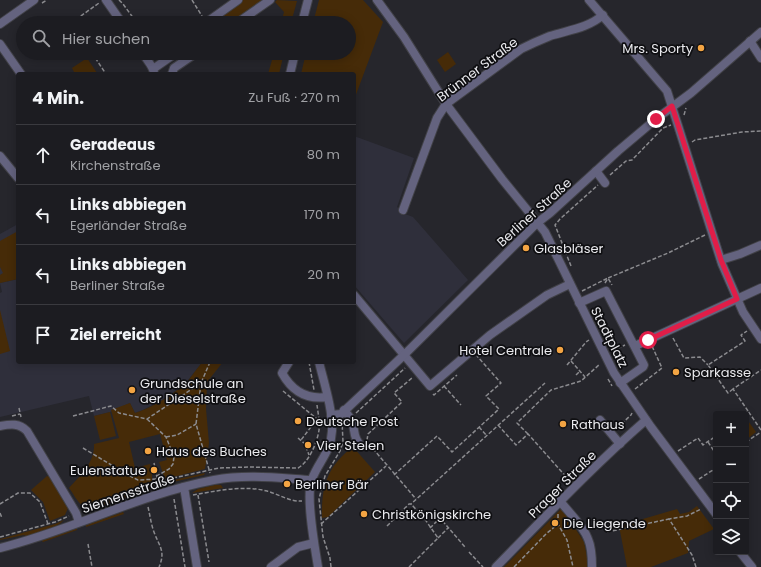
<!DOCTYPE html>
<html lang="de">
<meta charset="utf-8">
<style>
:root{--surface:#1c1c21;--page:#29292e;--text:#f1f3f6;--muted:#a0a1a5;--line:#3a3a3f}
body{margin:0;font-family:Poppins,sans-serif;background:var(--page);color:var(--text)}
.controls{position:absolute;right:12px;bottom:12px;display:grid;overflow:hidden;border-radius:4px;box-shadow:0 2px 10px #0003}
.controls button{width:36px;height:36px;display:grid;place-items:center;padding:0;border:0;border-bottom:1px solid var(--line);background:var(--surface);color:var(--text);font:20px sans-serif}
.stop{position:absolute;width:12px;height:12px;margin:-9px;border:3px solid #e11d48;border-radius:50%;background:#fff}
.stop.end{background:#e11d48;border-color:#fff;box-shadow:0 1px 4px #0008}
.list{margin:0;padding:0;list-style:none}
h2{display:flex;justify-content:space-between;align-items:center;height:52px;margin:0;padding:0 16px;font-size:17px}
h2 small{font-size:13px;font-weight:400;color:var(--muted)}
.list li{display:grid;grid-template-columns:26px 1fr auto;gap:12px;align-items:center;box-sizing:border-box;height:60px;padding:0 16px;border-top:1px solid var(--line)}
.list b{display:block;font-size:15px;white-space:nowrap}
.list p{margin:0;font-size:13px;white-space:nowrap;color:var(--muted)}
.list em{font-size:13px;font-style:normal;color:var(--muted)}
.icon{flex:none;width:22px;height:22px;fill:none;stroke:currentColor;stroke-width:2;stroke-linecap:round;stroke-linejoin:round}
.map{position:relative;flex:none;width:761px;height:567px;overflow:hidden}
.search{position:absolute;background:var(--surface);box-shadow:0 2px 10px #0003;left:16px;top:16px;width:340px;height:44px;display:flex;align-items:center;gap:10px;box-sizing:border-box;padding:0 14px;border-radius:22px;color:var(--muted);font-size:15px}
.panel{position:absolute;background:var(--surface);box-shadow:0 2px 10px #0003;left:16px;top:72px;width:340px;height:292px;border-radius:4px}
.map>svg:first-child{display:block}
.built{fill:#2f2f3b}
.green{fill:#462b08}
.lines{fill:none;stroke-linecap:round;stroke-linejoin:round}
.minor-casing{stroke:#414147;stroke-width:10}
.path{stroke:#8b8b8f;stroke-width:1.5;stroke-dasharray:4 2;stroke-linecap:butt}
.minor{stroke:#64637f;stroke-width:8}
.route{stroke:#e11d48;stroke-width:5}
.poi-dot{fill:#f3a443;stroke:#0f0f12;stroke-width:1.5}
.labels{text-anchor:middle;stroke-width:3.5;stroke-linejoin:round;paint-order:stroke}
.poi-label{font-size:13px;fill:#e9e9ed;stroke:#0f0f12;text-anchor:start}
.street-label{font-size:13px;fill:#e9e9ed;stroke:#0f0f12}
</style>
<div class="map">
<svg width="761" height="567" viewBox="0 0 761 567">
<rect width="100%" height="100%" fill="#26262c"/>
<g class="built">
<path d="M354,136L414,158L397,207L405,214L413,217L468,280L404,343L354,285Z"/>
<path d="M18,224V362H202L200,365L185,384L162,400L143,410L135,413L130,403L110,412L94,416L89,396L0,417V293L2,292L0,283L18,279L3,274L0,275V234Z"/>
</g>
<g class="green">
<path d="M243,0H263L231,23H218L215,19Z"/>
<path d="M277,0L297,1L291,23H281L284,12L275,2Z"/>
<path d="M319,0H363L383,22L354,100V74H301L306,53H349V23H313Z"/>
<path d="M448,52L456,64L445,72L437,60Z"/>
<path d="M274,53H284L279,74H268Z"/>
<path d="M87,58L97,73L95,74H75L72,68Z"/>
<path d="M18,231V272L16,273L18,279L0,283V275L3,273L0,267V241Z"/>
<path d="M0,310L10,351L0,354Z"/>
<path d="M202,362H223L207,382L206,409L209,443L205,469L165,479L159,462L167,460L160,434L129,442L135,468L150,464L152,473V482C137,485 141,489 131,495C125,500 89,511 83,506C77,502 73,493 69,488C81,475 95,462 94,444L119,438L111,410L130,403L135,413C152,408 170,396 184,385C190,379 195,371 200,365Z"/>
<path d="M110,412L116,436L100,440L94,416Z"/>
<path d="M746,418L756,432L746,440Z"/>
<path d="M353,447L375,472L328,517L322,518C321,487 327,466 353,447Z"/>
<path d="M205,473L204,475L164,484V482Z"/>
<path d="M47,476L50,477L68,508L65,515L50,521L43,502L31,490Z"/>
<path d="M154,484V488L136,494L141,488Z"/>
<path d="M215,485H221L223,488L192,493L198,489Z"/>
<path d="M697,506L714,529L689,541L688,553L651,567H627L619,526L677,509L680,514L689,512Z"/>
<path d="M562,508L584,542L589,567H504Z"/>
<path d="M123,512L124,514L86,527V525Z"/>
<path d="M64,520C55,530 38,533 26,536L24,535L0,540V539L55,524Z"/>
<path d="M77,528V530L43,542L41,540Z"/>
</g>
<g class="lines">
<g class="minor-casing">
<g id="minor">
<path d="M106,0L122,23"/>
<path d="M377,0L404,37L446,104L502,179L545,232L614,373L651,427L716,514"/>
<path d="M589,0L667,91L722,264L743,312L761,339"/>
<path d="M208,23L207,22L238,0"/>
<path d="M237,23L270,0"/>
<path d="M302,23L308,0"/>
<path d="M0,24L34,0"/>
<path d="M750,41L761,58"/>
<path d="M0,44L21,74"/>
<path d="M143,53C146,60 153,65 154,73"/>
<path d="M153,69L176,53"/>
<path d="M172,74L174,68L196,53"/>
<path d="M290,74L295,53"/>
<path d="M0,156L18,178"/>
<path d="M596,171L605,183"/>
<path d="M403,210L437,118L446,104L521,49C531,44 540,40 550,36C569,30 588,28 603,15"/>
<path d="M721,260L740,254L761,245"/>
<path d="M354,295L430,386L490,335L547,295L570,284"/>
<path d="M579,303L606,291L644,365L643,367L620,383"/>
<path d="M635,346L761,288"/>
<path d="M289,362L282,373C292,391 306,400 327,397"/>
<path d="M344,410C347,414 351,418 352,422C356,432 352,435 360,445"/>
<path d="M331,415L341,414L404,355L537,223L550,213L618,151L656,119L691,93L761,32"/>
<path d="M600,420L620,444"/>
<path d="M0,426C11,424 19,423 27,431L76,513L79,522"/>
<path d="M184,487L197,567"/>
<path d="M560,501C569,513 583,525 588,539C592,548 592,558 592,567"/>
<path d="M0,548C73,530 140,494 214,480C246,474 279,478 311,480"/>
<path d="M740,552L752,567"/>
<path d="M271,567L298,547L314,543"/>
<path d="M318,567C315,548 305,495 312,479C319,461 331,452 332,431C333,410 324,383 319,362"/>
<path d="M496,567C545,517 593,466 646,420"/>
</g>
</g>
<g class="path">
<path d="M119,0L123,4L137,23"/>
<path d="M192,0L202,16"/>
<path d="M42,3L47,0"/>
<path d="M71,23L99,3"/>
<path d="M92,53L106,74"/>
<path d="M684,115L686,108"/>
<path d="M692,142L695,140L742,132L761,131"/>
<path d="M610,175L626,161L632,160L663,128L671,125"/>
<path d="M571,266L555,225L560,219L598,185"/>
<path d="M605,283L608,278L668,253L705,235"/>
<path d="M582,291L608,278L612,285"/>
<path d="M673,338L684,358L700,357L708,365"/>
<path d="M612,351L625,345"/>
<path d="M571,361L585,377"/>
<path d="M210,362L201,383L196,424L210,473"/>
<path d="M309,362L314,390"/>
<path d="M567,365L586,342L589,340"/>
<path d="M576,375L580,371"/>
<path d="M608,379L612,386"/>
<path d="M444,386L461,405"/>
<path d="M635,389L662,368L652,346"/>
<path d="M733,389L728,393L708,365L745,341L741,335L747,331"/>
<path d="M283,391L317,419L301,440"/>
<path d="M433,394L434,395L457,375"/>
<path d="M19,408L21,417"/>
<path d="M748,411L733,389L761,370"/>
<path d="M356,413L405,368"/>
<path d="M744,414L748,411L761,430"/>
<path d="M12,416L20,414"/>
<path d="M73,416L111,406L119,413L147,419L201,383"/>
<path d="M147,419L166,437L174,457L173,464L169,469L157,476"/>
<path d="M498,425L516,445L528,434L570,481"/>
<path d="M479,427L487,436"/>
<path d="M617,428L631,415L632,413"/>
<path d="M528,434L517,423L551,390L581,381L600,364"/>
<path d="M166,437L177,435L196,424"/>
<path d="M298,438L305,444L309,455"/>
<path d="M367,440L368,434L402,402L394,393L412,378"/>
<path d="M708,442L716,454"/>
<path d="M746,442L761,432"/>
<path d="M369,444L416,499"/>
<path d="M83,448L128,475L138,480L158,479"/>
<path d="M678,451L698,438L703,445L716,436"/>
<path d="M154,463L159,487"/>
<path d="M394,475L437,436L452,452L499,409L486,396L501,383L477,356"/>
<path d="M699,479L716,468"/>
<path d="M135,493L140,488L146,484L219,468L249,467L298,468C309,462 317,443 319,430C320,422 318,413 317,405"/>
<path d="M193,495C216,491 243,485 267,491C278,494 290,502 302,501"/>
<path d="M198,495L209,562"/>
<path d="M174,499L185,567"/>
<path d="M0,504L18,493H30L40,502L48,524"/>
<path d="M148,507C150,515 151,524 154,532C159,546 166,551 159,567"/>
<path d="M434,511L440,518"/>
<path d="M0,513L2,518"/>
<path d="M321,524L386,466"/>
<path d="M558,524V514"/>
<path d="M387,526L409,504H411L545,383"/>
<path d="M430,528L440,518L465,547"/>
<path d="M607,532L669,519"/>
<path d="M0,537L55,522L69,516"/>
<path d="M438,538L448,528"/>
<path d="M88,544L92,567"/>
<path d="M469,552L483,567"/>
<path d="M331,567L330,558L323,537L319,499L325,476L340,451L343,442L342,421"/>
<path d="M409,567L438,538L424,518L411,504"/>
<path d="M514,567L546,534L558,524L567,540L573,567"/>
<path d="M696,567L692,555L669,519L687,516L701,509"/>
</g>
<use href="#minor" class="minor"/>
</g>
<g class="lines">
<path class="route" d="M648,340L737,299L721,260L672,106L656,119"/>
</g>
<g class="poi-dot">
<circle cx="701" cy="48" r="4"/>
<circle cx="526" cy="248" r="4"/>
<circle cx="560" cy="350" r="4"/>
<circle cx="676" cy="372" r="4"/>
<circle cx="132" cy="390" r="4"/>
<circle cx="298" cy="421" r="4"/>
<circle cx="563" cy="424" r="4"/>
<circle cx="308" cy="445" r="4"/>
<circle cx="148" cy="451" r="4"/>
<circle cx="154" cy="470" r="4"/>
<circle cx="287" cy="484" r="4"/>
<circle cx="364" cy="514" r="4"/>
<circle cx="555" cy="523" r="4"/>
</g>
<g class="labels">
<g class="poi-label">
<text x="693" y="53" text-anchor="end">Mrs. Sporty</text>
<text x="534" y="253">Glasbläser</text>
<text x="552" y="355" text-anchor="end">Hotel Centrale</text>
<text x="684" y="377">Sparkasse</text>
<text x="140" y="388">Grundschule an<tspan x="140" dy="15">der Dieselstraße</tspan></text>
<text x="306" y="426">Deutsche Post</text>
<text x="571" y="429">Rathaus</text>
<text x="316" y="450">Vier Stelen</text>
<text x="156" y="456">Haus des Buches</text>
<text x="146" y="475" text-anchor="end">Eulenstatue</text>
<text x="295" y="489">Berliner Bär</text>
<text x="372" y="519">Christkönigskirche</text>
<text x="563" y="528">Die Liegende</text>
</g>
<g class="street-label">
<text transform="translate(477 69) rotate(-37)" y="5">Brünner Straße</text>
<text transform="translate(534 212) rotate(-42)" y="5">Berliner Straße</text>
<text transform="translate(610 337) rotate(63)" y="5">Stadtplatz</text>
<text transform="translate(562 484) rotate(-45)" y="5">Prager Straße</text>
<text transform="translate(128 493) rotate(-19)" y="5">Siemensstraße</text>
</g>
</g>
</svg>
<div class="controls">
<button>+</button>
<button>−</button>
<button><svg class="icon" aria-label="locate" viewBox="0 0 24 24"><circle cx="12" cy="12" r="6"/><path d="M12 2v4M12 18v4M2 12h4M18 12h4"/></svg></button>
<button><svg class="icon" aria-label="layers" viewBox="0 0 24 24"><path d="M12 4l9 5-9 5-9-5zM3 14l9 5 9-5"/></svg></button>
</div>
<div class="stop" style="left:648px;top:340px"></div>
<div class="stop end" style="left:656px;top:119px"></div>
<div class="search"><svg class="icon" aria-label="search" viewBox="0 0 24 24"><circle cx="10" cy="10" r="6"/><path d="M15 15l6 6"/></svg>Hier suchen</div>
<section class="panel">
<h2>4 Min.<small>Zu Fuß · 270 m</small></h2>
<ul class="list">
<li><svg class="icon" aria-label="ahead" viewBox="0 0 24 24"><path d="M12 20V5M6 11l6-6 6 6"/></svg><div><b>Geradeaus</b><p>Kirchenstraße</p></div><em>80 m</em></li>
<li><svg class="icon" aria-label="left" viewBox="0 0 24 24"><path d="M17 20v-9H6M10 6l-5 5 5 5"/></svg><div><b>Links abbiegen</b><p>Egerländer Straße</p></div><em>170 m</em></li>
<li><svg class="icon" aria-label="left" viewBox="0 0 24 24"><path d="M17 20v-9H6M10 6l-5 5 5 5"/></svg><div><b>Links abbiegen</b><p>Berliner Straße</p></div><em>20 m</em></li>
<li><svg class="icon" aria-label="arrive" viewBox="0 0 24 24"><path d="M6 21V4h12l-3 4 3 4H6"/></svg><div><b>Ziel erreicht</b></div></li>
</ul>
</section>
</div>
